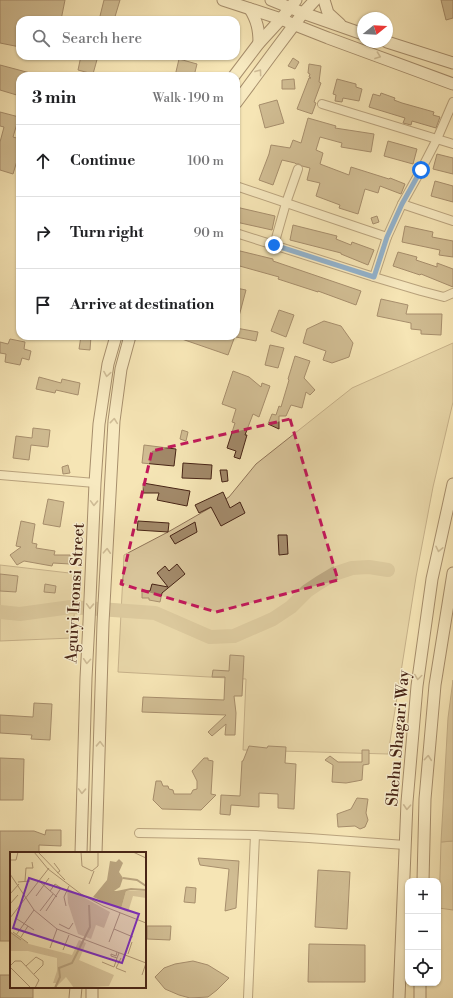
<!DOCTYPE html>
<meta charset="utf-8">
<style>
:root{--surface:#fff;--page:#f2f2f2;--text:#202124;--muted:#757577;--line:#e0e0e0}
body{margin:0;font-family:"Libre Bodoni",serif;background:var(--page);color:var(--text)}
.controls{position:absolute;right:12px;bottom:12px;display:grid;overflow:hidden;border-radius:8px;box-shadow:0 1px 3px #0004}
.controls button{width:36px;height:36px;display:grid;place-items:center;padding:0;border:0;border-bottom:1px solid var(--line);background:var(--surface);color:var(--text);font:20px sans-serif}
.compass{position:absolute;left:357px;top:12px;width:36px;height:36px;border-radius:50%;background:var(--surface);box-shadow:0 1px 3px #0004;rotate:72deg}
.stop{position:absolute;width:12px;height:12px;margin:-9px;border:3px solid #1a73e8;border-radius:50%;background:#fff}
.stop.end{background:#1a73e8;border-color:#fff;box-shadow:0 1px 4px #0008}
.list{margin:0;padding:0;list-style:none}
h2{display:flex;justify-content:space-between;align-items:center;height:52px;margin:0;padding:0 16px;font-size:17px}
h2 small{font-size:13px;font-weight:400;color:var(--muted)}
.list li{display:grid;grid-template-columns:26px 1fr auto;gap:12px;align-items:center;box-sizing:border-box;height:72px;padding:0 16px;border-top:1px solid var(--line)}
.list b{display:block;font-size:15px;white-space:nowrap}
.list em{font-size:13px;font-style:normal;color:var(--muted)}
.icon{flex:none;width:22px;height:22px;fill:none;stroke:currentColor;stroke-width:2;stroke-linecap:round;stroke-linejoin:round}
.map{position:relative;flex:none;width:453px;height:998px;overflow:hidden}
.search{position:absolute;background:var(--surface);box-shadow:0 1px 3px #0004;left:16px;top:16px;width:224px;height:44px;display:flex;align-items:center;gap:10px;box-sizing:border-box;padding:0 14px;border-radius:12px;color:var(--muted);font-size:15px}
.panel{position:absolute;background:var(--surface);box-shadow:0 1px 3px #0004;left:16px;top:72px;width:224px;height:268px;border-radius:12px}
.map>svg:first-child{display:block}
.green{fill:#d8c49a;stroke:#907458}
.water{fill:#baa47f;stroke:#8c7155}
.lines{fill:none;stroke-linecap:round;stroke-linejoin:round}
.river{stroke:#baa47f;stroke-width:14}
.building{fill:#a28969;stroke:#482516}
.minor-casing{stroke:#73553e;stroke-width:10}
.secondary-casing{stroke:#482516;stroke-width:13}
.minor{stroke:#f8eecf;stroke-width:8}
.secondary{stroke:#f8eecf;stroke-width:11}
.oneway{stroke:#a08a72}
.route{stroke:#1a73e8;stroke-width:5}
.marked{fill:none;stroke:#c2185b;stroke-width:3;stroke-dasharray:8 5;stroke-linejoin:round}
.labels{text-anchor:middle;stroke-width:3;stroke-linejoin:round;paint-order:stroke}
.street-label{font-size:16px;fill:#482516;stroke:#f8eecf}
.inset-river{fill:none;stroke:#baa47f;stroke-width:2}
.inset-road{fill:none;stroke:#b09875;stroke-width:1}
.view{fill:#7b2cbf;fill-opacity:0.15;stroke:#7b2cbf;stroke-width:2}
.inset-edge{fill:none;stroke:#482516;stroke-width:2}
</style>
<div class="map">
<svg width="453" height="998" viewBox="0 0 453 998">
<rect width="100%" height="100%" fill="#f5e5b5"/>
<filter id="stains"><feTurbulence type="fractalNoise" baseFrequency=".005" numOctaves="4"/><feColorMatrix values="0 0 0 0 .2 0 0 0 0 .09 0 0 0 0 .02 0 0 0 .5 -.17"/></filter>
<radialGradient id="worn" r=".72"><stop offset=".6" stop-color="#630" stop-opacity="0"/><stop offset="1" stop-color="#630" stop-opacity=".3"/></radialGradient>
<g class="green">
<path d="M453,343V402L433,487L416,577L388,754L243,750L246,679L118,672L124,555L168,532L229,497L256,464L352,388Z"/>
<path d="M0,565L78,574L72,638L0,641Z"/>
<path d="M453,841V910L439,908L441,842Z"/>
</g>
<path class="water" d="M453,680V841L441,842L448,718Z"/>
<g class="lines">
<path class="river" d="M0,612L20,614L71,607L155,613L210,637L234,636L273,619L291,607L307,591L319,583L334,574L352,568L369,567L388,570"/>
</g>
<g class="building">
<path d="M0,0H65L61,20H20V47L0,43Z"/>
<path d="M104,0H120L114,20H99Z"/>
<path d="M441,0H453V18L446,20Z"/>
<path d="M81,56H98L93,74L78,70Z"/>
<path d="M293,58L299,62L295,69L288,66Z"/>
<path d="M179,59L197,64L194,76H175Z"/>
<path d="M309,64L321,66L319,82L321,83L314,102L316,103L312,114L297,109L309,78H311L309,77L310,74L308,73Z"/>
<path d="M0,65L34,74V76H20V96L0,90Z"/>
<path d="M294,79L295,89H282V80Z"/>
<path d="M337,79L356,84V87L362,89L359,101L343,98L342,102L335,101L336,95L333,94Z"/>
<path d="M381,93L395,98L394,100L402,103L434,112L433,115L440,117L436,128L412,121L411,125L403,123L405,118L369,107L373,94L380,96Z"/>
<path d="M277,100L284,123L265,128L259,105Z"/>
<path d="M0,112L19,117L13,137L20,139V151L13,174L0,170V142L4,127L0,126Z"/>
<path d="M308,118L336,126L335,128L374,134L371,152L341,147L342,143L320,137L316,150L323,153L320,164L349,175L351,167L389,179L390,178L405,184L401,194L380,186L378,193L365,189L358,214L339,208L340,205L316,196L320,183L307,180L310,168L302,166L299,164H296L295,163L282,160L273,185L259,180L269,154L271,145L290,148L293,140L301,143Z"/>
<path d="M388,141L417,149L413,164L384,156Z"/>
<path d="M437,154L453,158V174L433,169Z"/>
<path d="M435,181L453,186V202L431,196Z"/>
<path d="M236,207L275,216L272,230L236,222Z"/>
<path d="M377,216L379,222L373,224L371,218Z"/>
<path d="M293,225L337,236L336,239L351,245L352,242L374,250L368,265L341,254V253L290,240Z"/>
<path d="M405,226L433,232L432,237L453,241V257L439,255L440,250L402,242Z"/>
<path d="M236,250L273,259V261L361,291L356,305L318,291V292L278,279L279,277L236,265Z"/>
<path d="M398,252L417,257L416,260L437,267V263L453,269V287L421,274L420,275L393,266Z"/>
<path d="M236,288L246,290L238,320H236Z"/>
<path d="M381,299L408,305L406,314H442L441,335L421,334V330L411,329V323L377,316Z"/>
<path d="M279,310L294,315L286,337L271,331Z"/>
<path d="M324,321L341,326L353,343L349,357L332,363L323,360L326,351L303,343L307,329Z"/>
<path d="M236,328L258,332L256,341L236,337Z"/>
<path d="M81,336H91L90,350L79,349Z"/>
<path d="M176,336H235L228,355L176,337Z"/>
<path d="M10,339L25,342L24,349L31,351L29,360L22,358L20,365L5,362L6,354L0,353V342L8,344Z"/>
<path d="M270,345L284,348L278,368L265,365Z"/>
<path d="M295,356L310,361L304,378L315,390L310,395L306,392L302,408L291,405L286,416H279V429L268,424L272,414L276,415L279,406L281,407L289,380L288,379Z"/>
<path d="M233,371L249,377L261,387L262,383L270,386L259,417L253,414L245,435H247L240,459L234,457L236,451L227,448L235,423L232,422L236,409L222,404Z"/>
<path d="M39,377L61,383L62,379L80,383L78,395L56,390L55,393L36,389Z"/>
<path d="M33,428L50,430L48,447L31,445L29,460L13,458L16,436L32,438Z"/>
<path d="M182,430L188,432L186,441L180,439Z"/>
<path d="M144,445L176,449L174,466L142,463Z"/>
<path d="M183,463L212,465L211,479L182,478Z"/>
<path d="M68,465L70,473L63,474L62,467Z"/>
<path d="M220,470H227L228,481L222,482Z"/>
<path d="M143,483L190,491L187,506L157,500L159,493H143Z"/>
<path d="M223,492L230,508L240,502L245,513L221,526L211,507L199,513L195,505Z"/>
<path d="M48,499L64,502L60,527L43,524Z"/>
<path d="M21,521L35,524L32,543L37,544L36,548L55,551L54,555H70V564L53,563L52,566L24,561L17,565L10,555L21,547L16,546Z"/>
<path d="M138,521L169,523L168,532L137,530Z"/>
<path d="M195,522L197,532L175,544L170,536Z"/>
<path d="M278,535H287L288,554L279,555Z"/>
<path d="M177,564L185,574L162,593L160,602L149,600V598H142V591H150L152,584L168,587L157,573L165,566L169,571Z"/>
<path d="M0,574L18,576L16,592L0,591Z"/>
<path d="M45,584L56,586L55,593L44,592Z"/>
<path d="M230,655L244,656L242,696H234L236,713L235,735H225L226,724L212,736L208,732L226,715L142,712L143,697L224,700L225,677H212L213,670L229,671Z"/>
<path d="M34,703L52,704L50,740L31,739L32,735L0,733V715L33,717Z"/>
<path d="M249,746L267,748L268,746L286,747L285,763L296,764L294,809L278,808V794L259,793V807L231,805L230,815L220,814L221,795L240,796L242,761H243Z"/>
<path d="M362,750H369V764L363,765L362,780L357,781L346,783L332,782L333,765L325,760L330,756L338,762H362Z"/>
<path d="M0,758L24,759L23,800H0Z"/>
<path d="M204,758H208V760L213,761L211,794L216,795L201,810L162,809L153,800L156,781H161L163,786H168L169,789L173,790L174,794H191L193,790L197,789V781L192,771Z"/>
<path d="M357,798L368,799L366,813L368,820L365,827L360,829L355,826L338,827L337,814L351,809Z"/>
<path d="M46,830H61V846L39,845V853H11V941H0V831H34L45,835Z"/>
<path d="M198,858L239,861L236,908L225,911L229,869L200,865Z"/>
<path d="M318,870L350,872L347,929L315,927Z"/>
<path d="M186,887L196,888L195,903L184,902Z"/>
<path d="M147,926H171L170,940L147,939Z"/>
<path d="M309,944L365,945V982H308Z"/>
<path d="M193,961L208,965L229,978L217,990L208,997L190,998L179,995L165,989L155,977L164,968L175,964Z"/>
<path d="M0,975H11V987H33V998H0Z"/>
</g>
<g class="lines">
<g class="minor-casing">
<g id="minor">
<path d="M322,104L453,144"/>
<path d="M236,186L363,229L387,237"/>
<path d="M402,204L453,221"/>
<path d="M236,233L374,277L421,291L444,297L453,293"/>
<path d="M274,245L286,203L298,169"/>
<path d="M374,277L387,237L402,204L421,170L437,139L453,102"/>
<path d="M0,475L95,483"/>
<path d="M139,833L255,835L309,838L405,845"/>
<path d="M248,998L255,835"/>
</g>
</g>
<g class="secondary-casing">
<g id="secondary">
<path d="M223,0L281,19L295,25L328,38L453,84"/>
<path d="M271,0L303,13L363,34"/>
<path d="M324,0L328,13L340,24"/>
<path d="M250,9C257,21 259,29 259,43"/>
<path d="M387,42L453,63"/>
<path d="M234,76L259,43L281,19L296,0"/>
<path d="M236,103L273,53L303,13L315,0"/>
<path d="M81,853L86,678L89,622L95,483L99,424L108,364L116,336"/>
<path d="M96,853L103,623L114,421L121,369L130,336"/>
<path d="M423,881L425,799L435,685L453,573"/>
<path d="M75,998L76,987"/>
<path d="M92,998V987"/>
<path d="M399,998L407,802L417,686L432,579L453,484"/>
<path d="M420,998V983"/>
</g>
</g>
<use href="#minor" class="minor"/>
<use href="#secondary" class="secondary"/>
</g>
<defs><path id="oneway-chevron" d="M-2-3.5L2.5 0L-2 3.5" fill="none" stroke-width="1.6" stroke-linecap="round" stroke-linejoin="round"/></defs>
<g class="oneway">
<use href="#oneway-chevron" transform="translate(378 56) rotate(20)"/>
<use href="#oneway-chevron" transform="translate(259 72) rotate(-54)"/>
<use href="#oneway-chevron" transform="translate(107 374) rotate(99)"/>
<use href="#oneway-chevron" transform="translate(114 421) rotate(-84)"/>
<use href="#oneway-chevron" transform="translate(94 503) rotate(92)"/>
<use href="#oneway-chevron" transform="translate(439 549) rotate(102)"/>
<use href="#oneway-chevron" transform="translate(107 551) rotate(-87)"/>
<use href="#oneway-chevron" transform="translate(90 606) rotate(92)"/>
<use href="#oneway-chevron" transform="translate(87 661) rotate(94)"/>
<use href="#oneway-chevron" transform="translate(418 677) rotate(98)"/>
<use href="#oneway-chevron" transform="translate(100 744) rotate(-88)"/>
<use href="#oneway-chevron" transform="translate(428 758) rotate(-85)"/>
<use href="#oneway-chevron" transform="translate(82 791) rotate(92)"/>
<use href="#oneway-chevron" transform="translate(407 807) rotate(93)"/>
</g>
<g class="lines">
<path class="route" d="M274,245L374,277L387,237L402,204L421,170"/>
</g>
<path d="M0 0H453V998H0ZM290,419L338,580L216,612L121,584L152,451Z" fill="#f5e5b5" fill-opacity=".55" fill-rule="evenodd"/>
<path class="marked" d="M290,419L338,580L216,612L121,584L152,451Z"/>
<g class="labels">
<g class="street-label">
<text transform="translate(74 593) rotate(-87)" y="6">Aguiyi Ironsi Street</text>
<text transform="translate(397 738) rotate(-85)" y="6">Shehu Shagari Way</text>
</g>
</g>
<g transform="translate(10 852)">
<rect width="136" height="136" fill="#f5e5b5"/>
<path d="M57,36L100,60L94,76L86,73L81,87L68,82L58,51ZM116,39H136V46L123,44L118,60L111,57ZM0,79L19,92L62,103L69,88L76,91L69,108L104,123L99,134L64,136L56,125L45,136L46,131H43L47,119V106L18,99H0Z" fill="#d8c49a"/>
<path d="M109,7L113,11L109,20L113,26L110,35L104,39H116L111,57L83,45L97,28L100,9L106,10Z" fill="#baa47f"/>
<path class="inset-river" d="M113,26L127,28L136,34M102,41L121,37L136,38M45,136L50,125L49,116L62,111L80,75L79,53"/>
<path class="inset-road" d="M24,0L38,17L71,42L93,54L136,71M28,0L55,28M71,0L72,14L82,19L88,14V0M123,0L136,6M0,8H6L8,0M44,11L50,19L47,21M0,22L24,58L47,77L136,111M15,29L16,16H23L22,10M29,29L47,45M8,30L20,29M79,32L84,19M0,42L9,32M26,44L39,26M0,52L8,43M56,54L54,45L59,34M30,59L43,42M36,59L51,36L45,32L40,39M0,66L39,16M7,67L24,78M49,72L59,77L63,71M104,77L123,85M0,80L11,88M3,80L18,91M6,83L24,58M11,85L18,74M99,90L110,61M40,96L47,77M53,98L59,83M107,100L106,104L101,102V104L107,106L109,101M118,102L122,90M111,106L106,116L116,120M92,110L104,115L107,106M0,114L5,109H11L29,128L25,136M16,114L26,105L33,109V113L24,122M0,115L21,136M132,123L136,111"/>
<path class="view" d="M19,26L129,62L112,111L3,76Z"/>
<rect width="136" height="136" class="inset-edge"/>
</g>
<rect width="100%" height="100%" filter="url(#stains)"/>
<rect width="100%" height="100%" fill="url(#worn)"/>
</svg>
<div class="controls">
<button>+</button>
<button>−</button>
<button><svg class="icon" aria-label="locate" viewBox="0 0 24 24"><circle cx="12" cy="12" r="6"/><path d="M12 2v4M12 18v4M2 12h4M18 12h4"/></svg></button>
</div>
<svg class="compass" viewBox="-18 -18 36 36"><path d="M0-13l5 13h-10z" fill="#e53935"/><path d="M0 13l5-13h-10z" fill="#757577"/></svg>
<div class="stop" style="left:421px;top:170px"></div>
<div class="stop end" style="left:274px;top:245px"></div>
<div class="search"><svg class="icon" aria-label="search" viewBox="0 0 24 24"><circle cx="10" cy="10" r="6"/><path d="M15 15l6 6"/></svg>Search here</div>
<section class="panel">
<h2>3 min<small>Walk · 190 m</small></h2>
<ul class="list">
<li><svg class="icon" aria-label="ahead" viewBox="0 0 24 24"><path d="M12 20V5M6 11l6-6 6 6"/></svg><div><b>Continue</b></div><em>100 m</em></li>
<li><svg class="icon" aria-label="right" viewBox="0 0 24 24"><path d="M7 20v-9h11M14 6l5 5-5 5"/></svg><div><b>Turn right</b></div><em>90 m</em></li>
<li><svg class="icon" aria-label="arrive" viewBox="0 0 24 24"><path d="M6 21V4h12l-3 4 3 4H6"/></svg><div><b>Arrive at destination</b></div></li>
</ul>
</section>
</div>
